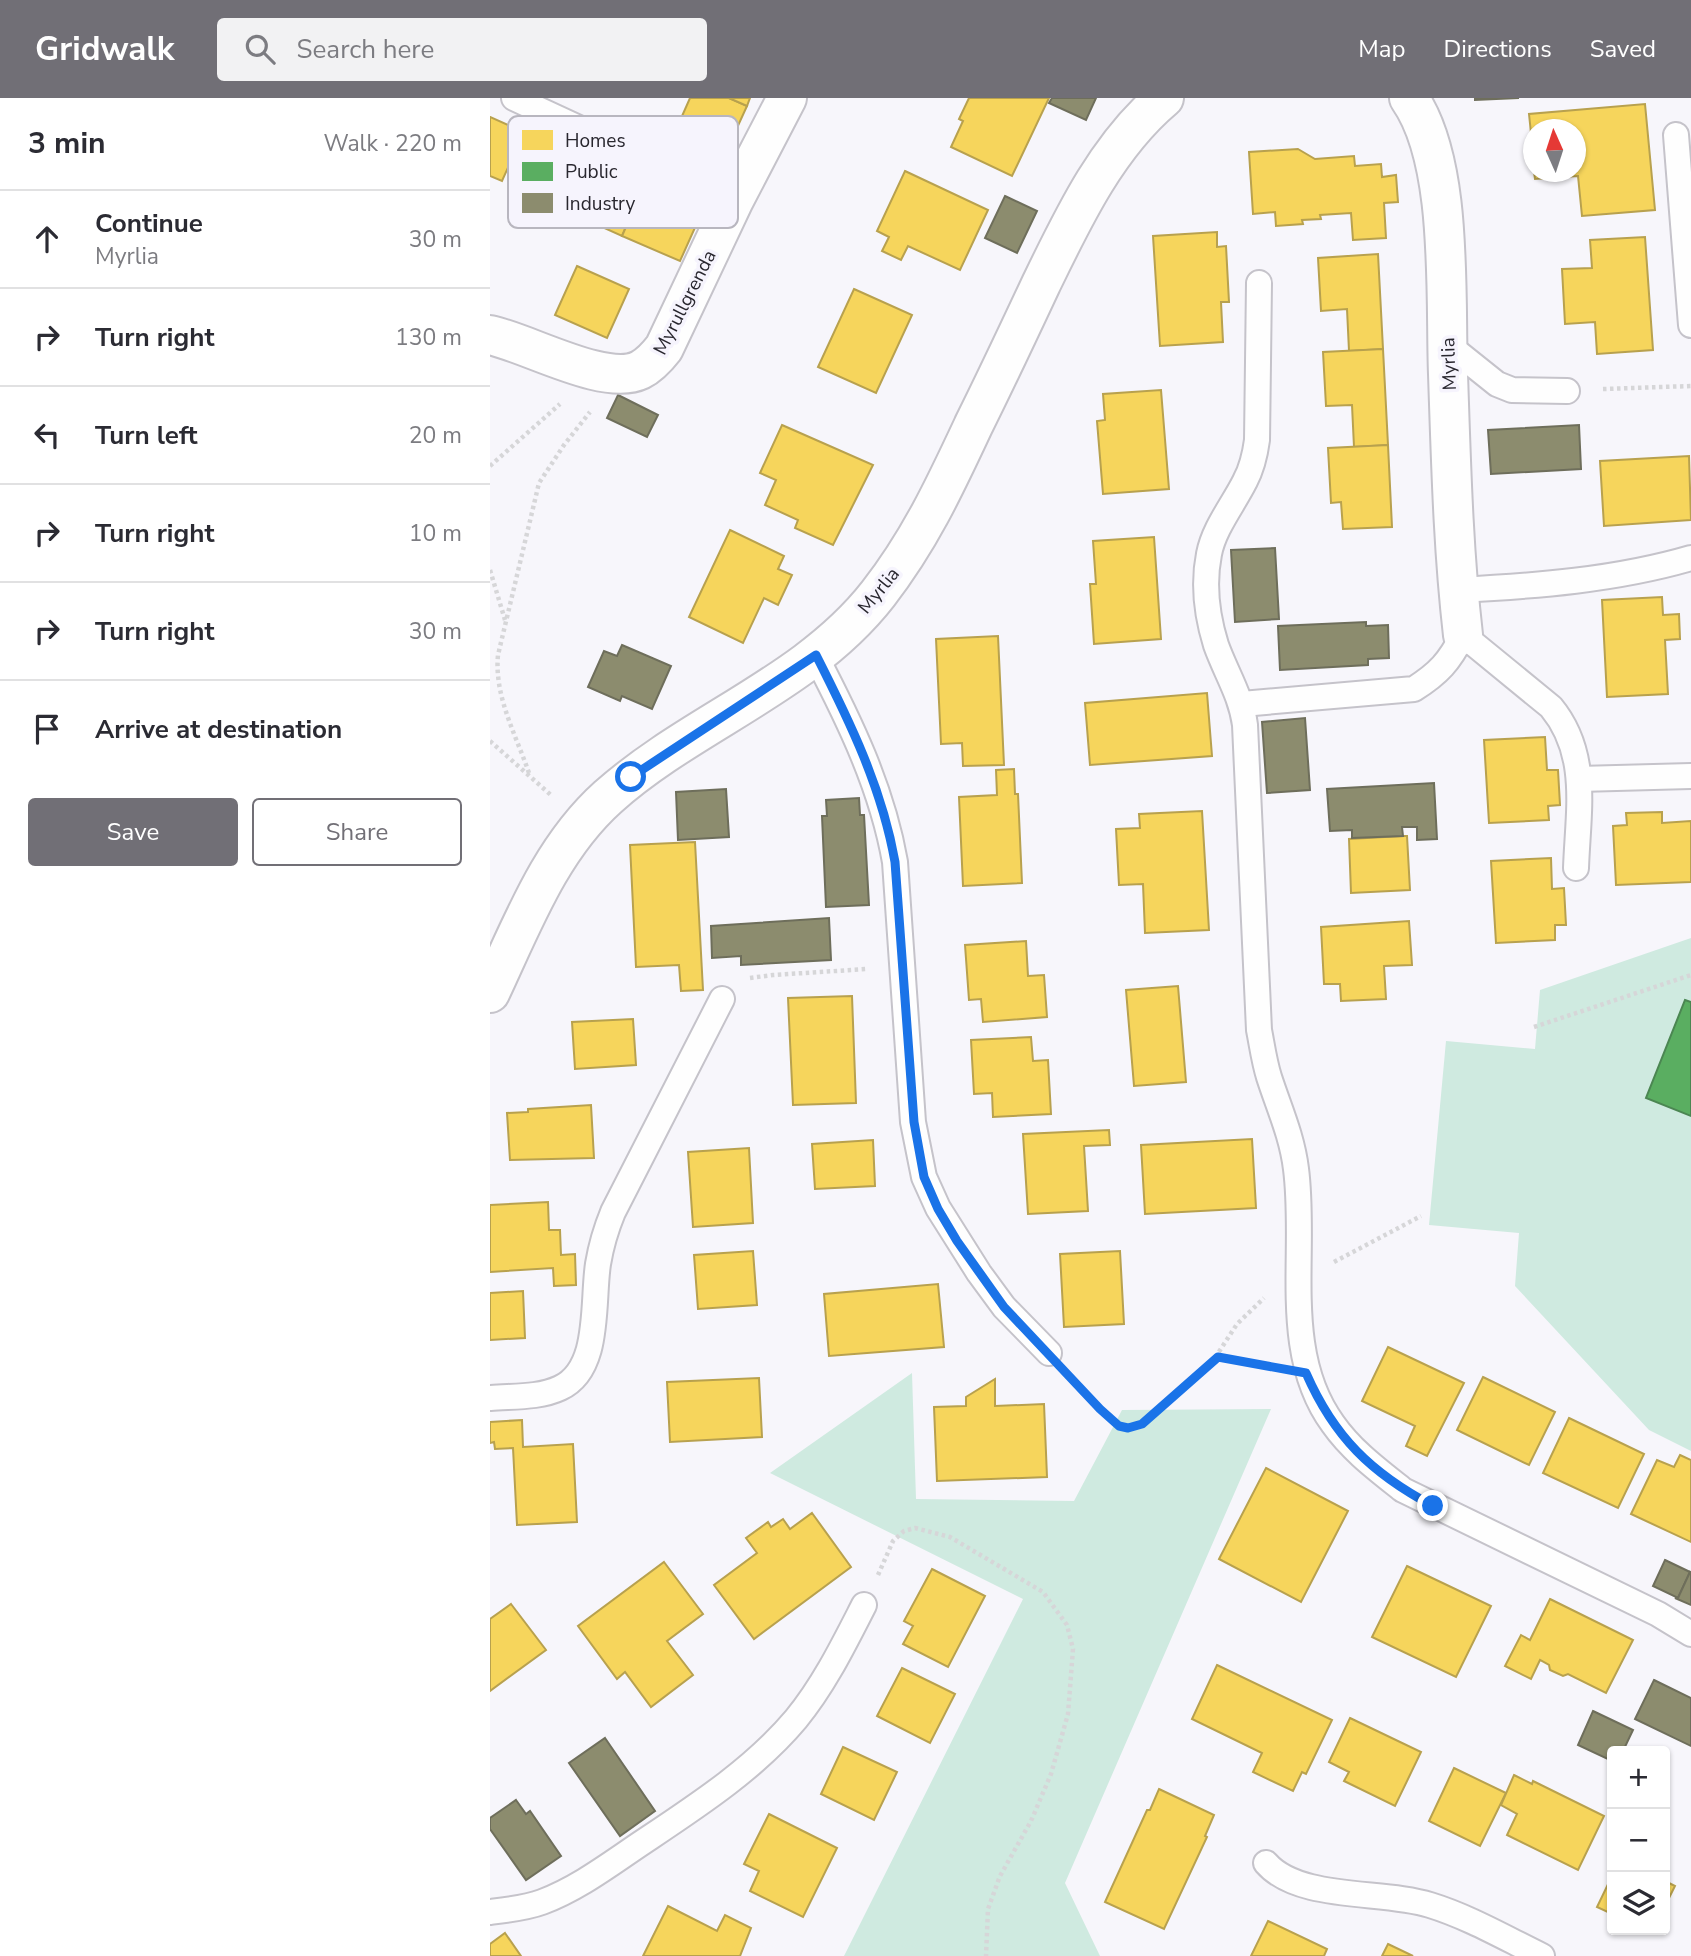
<!DOCTYPE html>
<meta charset="utf-8">
<style>
:root{--surface:#fff;--page:#f2f2f3;--text:#2b2b33;--muted:#7c7c81;--line:#e1e1e2;--accent:#716f76}
body{margin:0;font-family:"Nunito Sans",sans-serif;background:var(--page);color:var(--text)}
.controls{position:absolute;right:21px;bottom:21px;display:grid;overflow:hidden;border-radius:7px;box-shadow:0 2px 5px #0004}
.controls button{width:63px;height:63px;display:grid;place-items:center;padding:0;border:0;border-bottom:2px solid var(--line);background:var(--surface);color:var(--text);font:35px sans-serif}
.compass{position:absolute;left:1033px;top:21px;width:63px;height:63px;border-radius:50%;background:var(--surface);box-shadow:0 2px 5px #0004;rotate:357deg}
.stop{position:absolute;width:21px;height:21px;margin:-16px;border:5px solid #1a73e8;border-radius:50%;background:#fff}
.stop.end{background:#1a73e8;border-color:#fff;box-shadow:0 2px 7px #0008}
.list{margin:0;padding:0;list-style:none}
h2{display:flex;justify-content:space-between;align-items:center;height:91px;margin:0;padding:0 28px;font-size:30px}
h2 small{font-size:23px;font-weight:400;color:var(--muted)}
.list li{display:grid;grid-template-columns:46px 1fr auto;gap:21px;align-items:center;box-sizing:border-box;height:98px;padding:0 28px;border-top:2px solid var(--line)}
.list b{display:block;font-size:26px;white-space:nowrap}
.list p{margin:0;font-size:23px;white-space:nowrap;color:var(--muted)}
.list em{font-size:23px;font-style:normal;color:var(--muted)}
.actions{display:flex;gap:14px;padding:21px 28px}
.actions a{flex:1;padding:16px 0;border:2px solid var(--accent);border-radius:7px;text-align:center;font-size:24px;color:var(--accent)}
.actions .main{background:var(--accent);color:#fff}
.icon{flex:none;width:38px;height:38px;fill:none;stroke:currentColor;stroke-width:2;stroke-linecap:round;stroke-linejoin:round}
.map{position:relative;flex:none;width:1201px;height:1858px;overflow:hidden}
header{display:flex;align-items:center;gap:42px;box-sizing:border-box;height:98px;padding:0 35px;background:var(--accent);color:#fff}
header strong{font-size:33px}
nav{display:flex;gap:38px;margin-inline-start:auto;font-size:24px}
.search{width:490px;height:63px;background:var(--page);display:flex;align-items:center;gap:18px;box-sizing:border-box;padding:0 24px;border-radius:7px;color:var(--muted);font-size:26px}
main{display:flex}
aside{flex:1;background:var(--surface)}
.map>svg:first-child{display:block}
.green{fill:#cfeae0}
.homes{fill:#f6d55c;stroke:#b8a14e;stroke-width:2}
.public{fill:#5aae61;stroke:#4b8652;stroke-width:2}
.industry{fill:#8c8c6e;stroke:#6e6e5b;stroke-width:2}
.lines{fill:none;stroke-linecap:round;stroke-linejoin:round}
.service-casing{stroke:#c5c3ca;stroke-width:28}
.minor-casing{stroke:#c5c3ca;stroke-width:42}
.path{stroke:#d6d6d8;stroke-width:4.5;stroke-dasharray:3.5 3.5;stroke-linecap:butt}
.service{stroke:#fefefe;stroke-width:24}
.minor{stroke:#fefefe;stroke-width:38}
.route{stroke:#1a73e8;stroke-width:9}
.labels{text-anchor:middle;stroke-width:7;stroke-linejoin:round;paint-order:stroke}
.street-label{font-size:19px;fill:#29272f;stroke:#f6f4fd}
.key{fill:#f6f4fd;stroke:#b8b6bf;stroke-width:2}
.key-label{font-size:19px;fill:#29272f}
</style>
<header>
<strong>Gridwalk</strong>
<div class="search"><svg class="icon" aria-label="search" viewBox="0 0 24 24"><circle cx="10" cy="10" r="6"/><path d="M15 15l6 6"/></svg>Search here</div>
<nav><a>Map</a><a>Directions</a><a>Saved</a></nav>
</header>
<main>
<aside>
<h2>3 min<small>Walk · 220 m</small></h2>
<ul class="list">
<li><svg class="icon" aria-label="ahead" viewBox="0 0 24 24"><path d="M12 20V5M6 11l6-6 6 6"/></svg><div><b>Continue</b><p>Myrlia</p></div><em>30 m</em></li>
<li><svg class="icon" aria-label="right" viewBox="0 0 24 24"><path d="M7 20v-9h11M14 6l5 5-5 5"/></svg><div><b>Turn right</b></div><em>130 m</em></li>
<li><svg class="icon" aria-label="left" viewBox="0 0 24 24"><path d="M17 20v-9H6M10 6l-5 5 5 5"/></svg><div><b>Turn left</b></div><em>20 m</em></li>
<li><svg class="icon" aria-label="right" viewBox="0 0 24 24"><path d="M7 20v-9h11M14 6l5 5-5 5"/></svg><div><b>Turn right</b></div><em>10 m</em></li>
<li><svg class="icon" aria-label="right" viewBox="0 0 24 24"><path d="M7 20v-9h11M14 6l5 5-5 5"/></svg><div><b>Turn right</b></div><em>30 m</em></li>
<li><svg class="icon" aria-label="arrive" viewBox="0 0 24 24"><path d="M6 21V4h12l-3 4 3 4H6"/></svg><div><b>Arrive at destination</b></div></li>
</ul>
<div class="actions"><a class="main">Save</a><a>Share</a></div>
</aside>
<div class="map">
<svg width="1201" height="1858" viewBox="0 0 1201 1858">
<rect width="100%" height="100%" fill="#f7f6fb"/>
<g class="green">
<path d="M1201,840V1353L1159,1332L1025,1188L1029,1135L939,1127L956,943L1045,951L1050,892Z"/>
<path d="M422,1275L426,1401L584,1403L632,1312L781,1311L575,1785L610,1858H354L533,1501L280,1375Z"/>
</g>
<g class="homes">
<path d="M200,0H239L257,8L231,65L181,43Z"/>
<path d="M239,0H260L257,8Z"/>
<path d="M479,0H559L522,78L461,49L473,23L469,21Z"/>
<path d="M1155,6L1165,112L1092,118L1088,78L1045,81L1044,74H1086V32H1044V64L1039,16Z"/>
<path d="M0,19L34,34L12,83L0,78Z"/>
<path d="M808,51L825,61L864,58L865,68L891,66L892,79L906,77L908,104L894,105L896,140L863,142L861,115L830,117L831,121L812,122L813,126L786,128L785,114L763,116L759,54Z"/>
<path d="M94,61L154,88L132,138L72,111Z"/>
<path d="M415,73L498,112L470,172L418,148L411,162L392,153L399,139L387,133Z"/>
<path d="M154,88L212,114L190,163L132,138Z"/>
<path d="M727,134V149L736,148L739,204H731L733,244L670,248L663,138Z"/>
<path d="M1155,139L1163,252L1107,256L1105,224L1075,226L1072,171L1102,170L1100,142Z"/>
<path d="M888,156L893,251L859,253L857,211L831,213L828,160Z"/>
<path d="M87,168L139,191L117,240L65,217Z"/>
<path d="M364,191L422,217L386,295L328,269Z"/>
<path d="M893,251L898,347L864,349L862,307L836,308L833,254Z"/>
<path d="M671,292L679,391L613,396L607,323L615,322L613,296Z"/>
<path d="M292,327L383,367L343,447L305,430L308,422L275,407L286,382L270,375Z"/>
<path d="M898,347L902,429L853,431L851,404L841,405L838,350Z"/>
<path d="M1199,358L1201,422L1114,428L1110,363Z"/>
<path d="M240,432L294,458L288,471L302,477L288,507L274,500L253,545L199,519Z"/>
<path d="M664,439L671,541L604,546L600,486H606L603,443Z"/>
<path d="M1172,499L1173,517L1189,516L1190,541L1175,542L1178,596L1117,599L1112,502Z"/>
<path d="M508,538L514,667L473,668L472,645L451,646L446,541Z"/>
<path d="M717,595L722,658L600,667L595,605Z"/>
<path d="M1055,639L1057,672H1068L1070,707L1058,708L1059,722L999,725L994,642Z"/>
<path d="M524,671L525,696H528L532,785L473,788L469,699L507,697L506,672Z"/>
<path d="M712,713L719,832L655,835L653,786L629,787L626,731L650,730L649,716Z"/>
<path d="M1172,714V725L1201,723V784L1126,787L1123,728L1137,727L1136,715Z"/>
<path d="M913,738H917L920,792L861,795L859,741Z"/>
<path d="M205,744L213,892L191,893L189,867L146,869L140,747Z"/>
<path d="M1061,760L1062,791L1074,790L1076,827H1065V842L1006,845L1001,763Z"/>
<path d="M919,823L922,867L894,868L896,901L851,903L850,886H834L831,829Z"/>
<path d="M536,843L538,878L554,877L557,919L493,924L491,901L479,902L475,847Z"/>
<path d="M688,888L696,984L644,988L636,892Z"/>
<path d="M362,898L366,1005L303,1007L298,900Z"/>
<path d="M143,921L146,967L85,971L82,924Z"/>
<path d="M541,939L543,963L558,962L561,1016L503,1019L502,995L484,996L481,942Z"/>
<path d="M101,1007L104,1060L20,1062L17,1015L38,1014V1011Z"/>
<path d="M619,1032L620,1047L594,1048L598,1113L538,1116L533,1036Z"/>
<path d="M762,1041L766,1110L655,1116L651,1047Z"/>
<path d="M383,1042L385,1088L325,1091L322,1046Z"/>
<path d="M259,1050L263,1125L203,1129L198,1054Z"/>
<path d="M58,1104L59,1132H70L71,1157L85,1156L86,1187L64,1188L63,1170L0,1174V1107Z"/>
<path d="M263,1153L267,1207L208,1211L204,1157Z"/>
<path d="M630,1153L634,1226L574,1229L570,1156Z"/>
<path d="M448,1186L454,1249L339,1258L334,1196Z"/>
<path d="M33,1193L35,1240L0,1242V1195Z"/>
<path d="M898,1249L974,1285L937,1358L916,1348L925,1328L872,1303Z"/>
<path d="M993,1279L1065,1314L1039,1367L967,1332Z"/>
<path d="M269,1280L272,1339L180,1344L177,1284Z"/>
<path d="M505,1281V1308L554,1306L557,1379L447,1383L444,1309L476,1308V1299Z"/>
<path d="M1079,1320L1154,1356L1128,1410L1053,1375Z"/>
<path d="M32,1322L33,1349L83,1346L87,1424L27,1427L23,1350L5,1351L4,1344L0,1345V1324Z"/>
<path d="M1190,1357L1201,1362V1444L1141,1416L1167,1362L1184,1369Z"/>
<path d="M776,1370L858,1413L811,1504L729,1461Z"/>
<path d="M322,1415L361,1469L264,1541L224,1487L267,1455L256,1440L278,1424L281,1429L293,1421L300,1431Z"/>
<path d="M174,1464L213,1516L177,1543L203,1577L161,1609L135,1574L127,1581L88,1528Z"/>
<path d="M917,1468L1001,1508L966,1579L882,1539Z"/>
<path d="M442,1471L495,1498L458,1569L413,1546L423,1528L414,1523Z"/>
<path d="M1060,1501L1143,1542L1116,1595L1078,1576L1073,1578L1060,1572L1059,1567L1050,1562L1041,1581L1015,1568L1031,1537L1040,1542Z"/>
<path d="M21,1506L56,1552L0,1593V1521Z"/>
<path d="M727,1567L842,1622L816,1676L812,1674L803,1693L763,1674L772,1655L702,1621Z"/>
<path d="M412,1570L465,1596L440,1645L387,1618Z"/>
<path d="M860,1620L931,1654L905,1708L854,1683L859,1674L839,1664Z"/>
<path d="M353,1649L407,1674L384,1722L331,1696Z"/>
<path d="M964,1670L1016,1695L990,1748L939,1723Z"/>
<path d="M1024,1677L1042,1686L1043,1683L1114,1718L1088,1772L1017,1737L1027,1716L1011,1707Z"/>
<path d="M669,1691L724,1717L715,1738L717,1739L674,1831L615,1804L657,1712H660Z"/>
<path d="M279,1716L347,1750L313,1819L260,1793L269,1773L254,1766Z"/>
<path d="M1122,1778V1816L1107,1809Z"/>
<path d="M1175,1783L1185,1788L1175,1808Z"/>
<path d="M178,1808L227,1833L235,1817L261,1830L250,1858H153Z"/>
<path d="M778,1823L837,1851L834,1858H761Z"/>
<path d="M15,1835L31,1858H0V1846Z"/>
<path d="M898,1846L923,1858H892Z"/>
</g>
<path class="public" d="M1195,902L1201,904V1018L1156,1000Z"/>
<g class="industry">
<path d="M562,0H606L596,22L559,5Z"/>
<path d="M985,0H1029L985,2Z"/>
<path d="M515,98L547,113L527,155L495,140Z"/>
<path d="M128,297L168,317L157,339L117,320Z"/>
<path d="M1089,327L1091,371L1001,376L998,332Z"/>
<path d="M785,450L789,521L745,524L741,452Z"/>
<path d="M876,524V528L898,527L899,560L878,561V567L790,572L788,528Z"/>
<path d="M132,547L181,568L162,611L132,598L130,603L98,589L114,553L127,558Z"/>
<path d="M815,620L820,692L777,695L772,624Z"/>
<path d="M944,685L947,741L927,742V729H912L913,738L862,740V732L840,733L837,691Z"/>
<path d="M236,691L239,739L188,742L186,694Z"/>
<path d="M369,700L370,717H374L379,807L336,809L332,718H337L336,702Z"/>
<path d="M339,820L341,862L251,867V858L222,860L221,828Z"/>
<path d="M1175,1462L1200,1474L1188,1500L1163,1488Z"/>
<path d="M1200,1474L1201,1475V1507L1185,1500H1188Z"/>
<path d="M1164,1582L1201,1600V1648L1145,1621Z"/>
<path d="M1103,1613L1143,1632L1133,1653H1122V1663L1088,1647Z"/>
<path d="M115,1640L165,1713L130,1738L79,1665Z"/>
<path d="M26,1702L36,1716L40,1713L71,1758L36,1782L0,1731V1720Z"/>
</g>
<g class="lines">
<g class="service-casing">
<g id="service">
<path d="M24,0L244,102"/>
<path d="M1186,37L1201,227"/>
<path d="M769,185L767,342C765,357 762,370 755,383C743,407 724,430 719,456C713,486 717,518 726,547C736,575 751,597 755,627L769,932C772,947 774,963 779,979C789,1010 802,1038 806,1071C817,1155 790,1254 843,1326C862,1353 888,1372 913,1392L1168,1516L1201,1536"/>
<path d="M957,246L1007,286L1022,292L1077,293"/>
<path d="M968,492C1045,488 1126,482 1201,460"/>
<path d="M325,557C360,624 392,690 405,764L423,1024L434,1079L448,1110L489,1175L514,1209L559,1255"/>
<path d="M752,606L924,591C949,575 959,564 973,537L1061,609C1100,656 1088,713 1086,770"/>
<path d="M1089,681L1201,678"/>
<path d="M0,1300C22,1298 49,1300 70,1290C111,1271 102,1205 108,1166C111,1148 116,1131 123,1114L232,901"/>
<path d="M776,1765C809,1803 894,1792 940,1807C979,1819 1015,1840 1052,1858"/>
<path d="M0,1814C17,1812 36,1810 52,1804C89,1790 120,1766 153,1744C207,1708 264,1671 306,1621C334,1587 354,1546 374,1507"/>
</g>
</g>
<g class="minor-casing">
<g id="minor">
<path d="M919,0C964,64 955,199 958,276C961,364 963,450 973,537"/>
<path d="M0,237C38,245 115,289 150,272C160,267 167,259 174,250L244,102L297,0"/>
<path d="M0,895C32,827 60,751 118,699C202,624 317,587 388,496C430,442 455,388 484,326C507,280 529,233 551,186C583,120 617,48 674,0"/>
</g>
</g>
<g class="path">
<path d="M1113,291L1201,288"/>
<path d="M0,368L70,306"/>
<path d="M0,472L15,522"/>
<path d="M0,643L62,698"/>
<path d="M39,675C26,637 4,598 8,557L49,385L74,347L100,314"/>
<path d="M260,880L283,877L377,871"/>
<path d="M1044,929L1201,877"/>
<path d="M844,1164L931,1118"/>
<path d="M728,1259L781,1269"/>
<path d="M582,1280C597,1296 622,1333 645,1329L685,1299L721,1266L747,1226L774,1200"/>
<path d="M388,1477L403,1443L414,1433L425,1430L460,1439L553,1494L577,1527L583,1551L578,1616L561,1676L541,1723L510,1778L498,1811L496,1858"/>
</g>
<use href="#service" class="service"/>
<use href="#minor" class="minor"/>
</g>
<g class="lines">
<path class="route" d="M141,679L326,557C360,624 392,690 405,764L424,1024L434,1079L448,1111L467,1143L514,1209L610,1311L629,1328L638,1330L652,1326L728,1259L816,1275C844,1339 881,1375 943,1408"/>
</g>
<g class="labels">
<g class="street-label">
<text transform="translate(194 204) rotate(-63)" y="7">Myrullgrenda</text>
<text transform="translate(958 266) rotate(-92)" y="7">Myrlia</text>
<text transform="translate(388 492) rotate(-51)" y="7">Myrlia</text>
</g>
</g>
<rect x="18" y="18" width="230" height="112" rx="10" class="key"/>
<rect x="32" y="32" width="31" height="20" fill="#f6d55c"/>
<rect x="32" y="64" width="31" height="19" fill="#5aae61"/>
<rect x="32" y="95" width="31" height="20" fill="#8c8c6e"/>
<g class="key-label">
<text x="75" y="49">Homes</text>
<text x="75" y="80">Public</text>
<text x="75" y="112">Industry</text>
</g>
</svg>
<div class="controls">
<button>+</button>
<button>−</button>
<button><svg class="icon" aria-label="layers" viewBox="0 0 24 24"><path d="M12 4l9 5-9 5-9-5zM3 14l9 5 9-5"/></svg></button>
</div>
<svg class="compass" viewBox="-18 -18 36 36"><path d="M0-13l5 13h-10z" fill="#e53935"/><path d="M0 13l5-13h-10z" fill="#7c7c81"/></svg>
<div class="stop" style="left:141px;top:679px"></div>
<div class="stop end" style="left:943px;top:1408px"></div>
</div>
</main>
